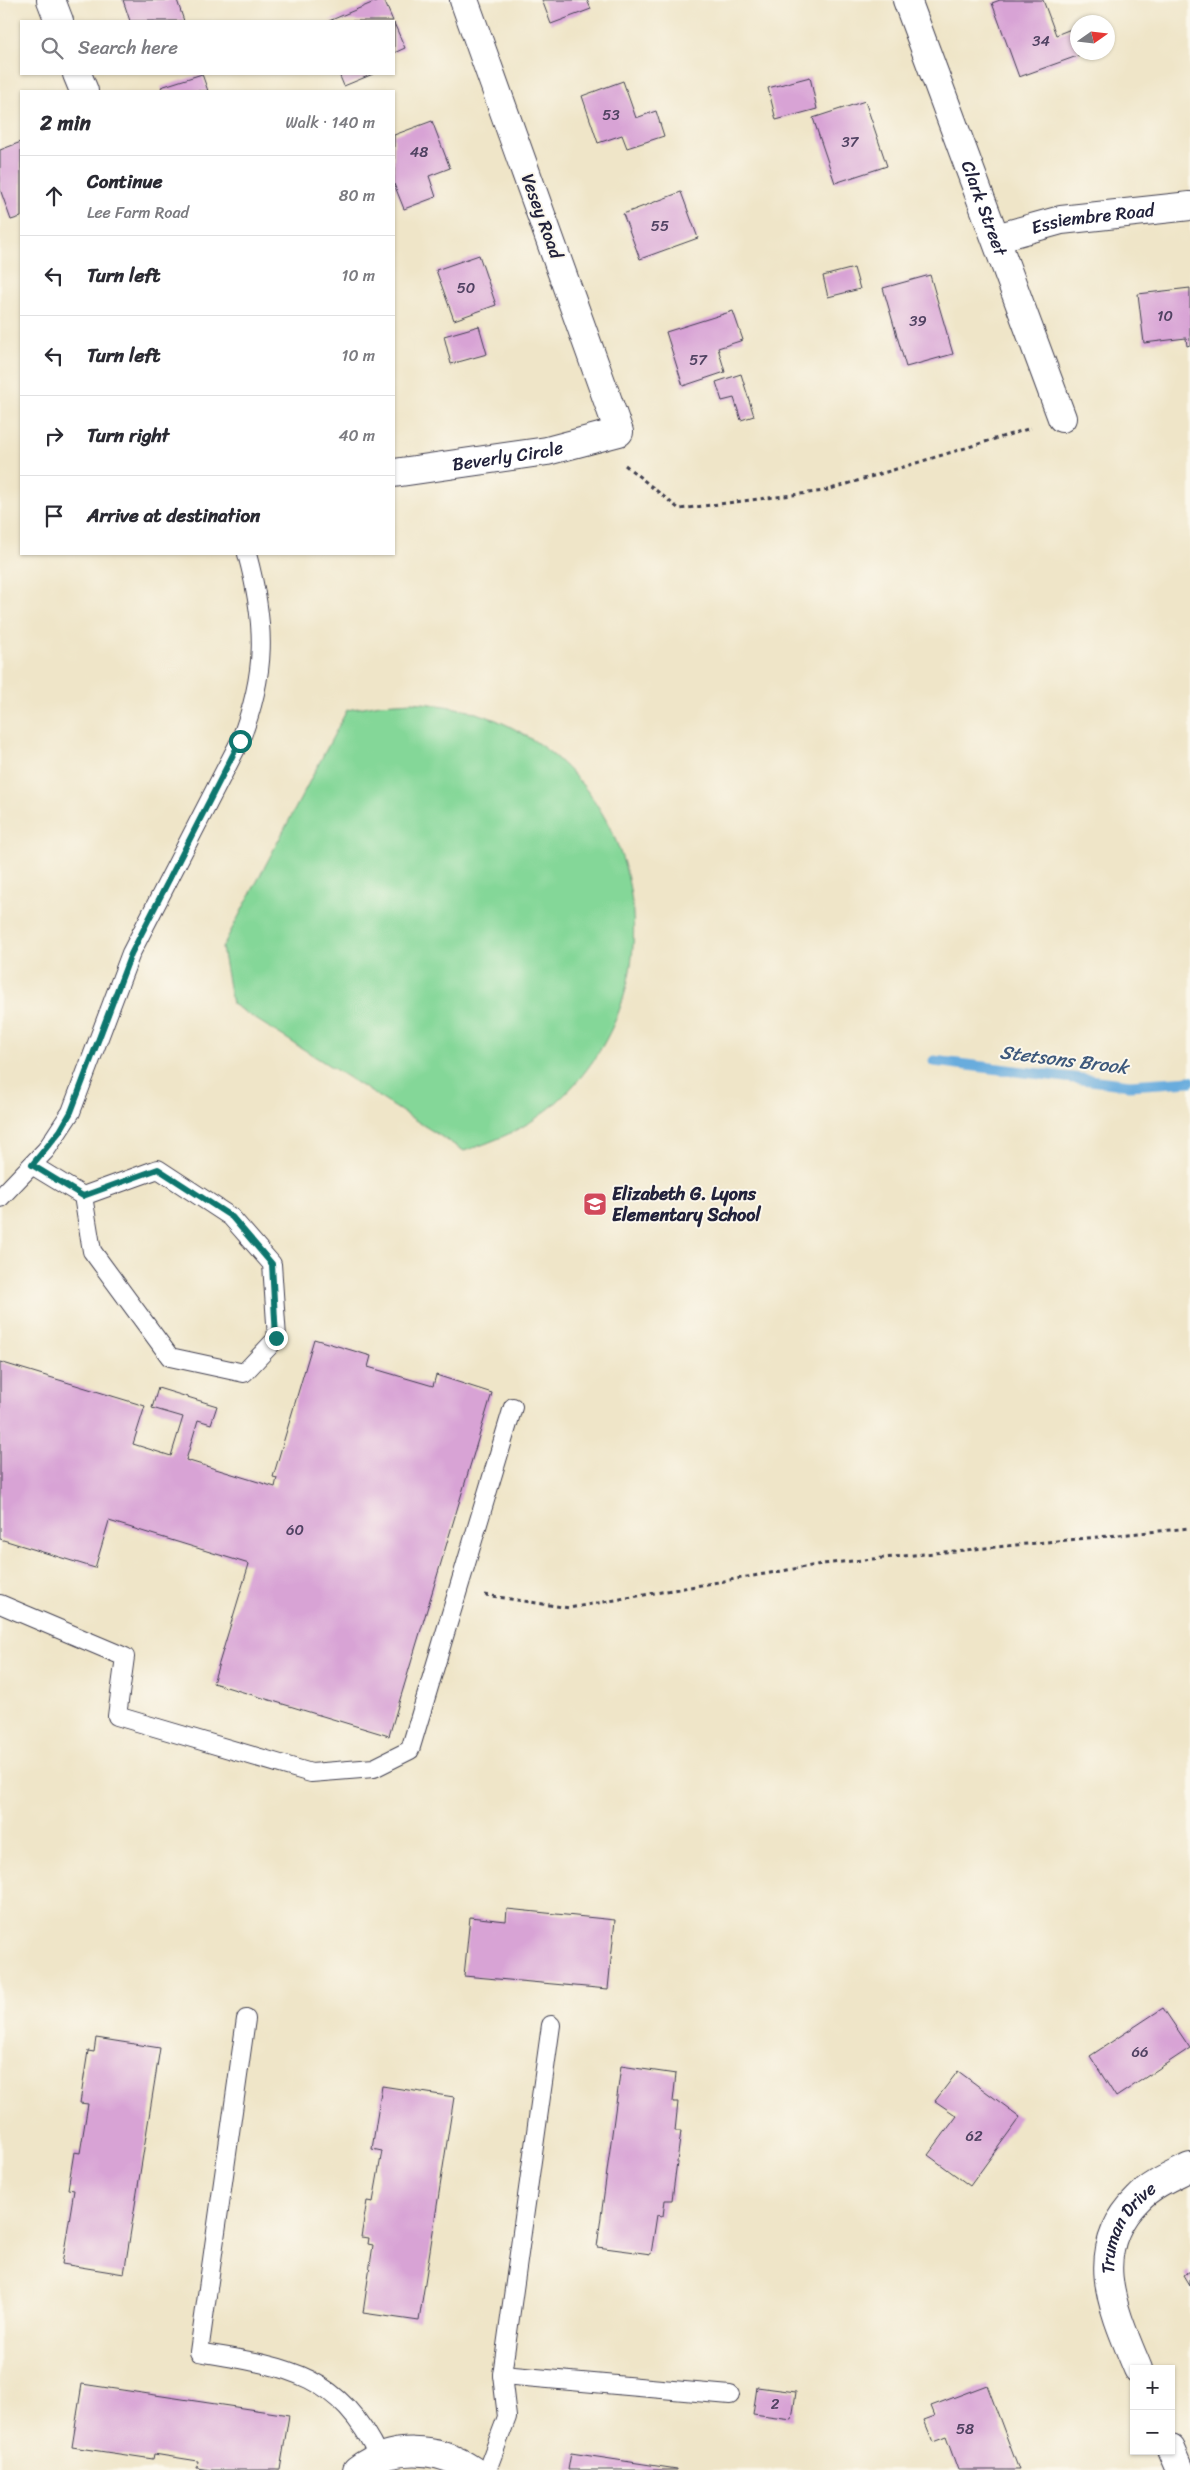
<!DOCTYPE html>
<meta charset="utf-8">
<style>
:root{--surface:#fff;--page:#f7f7f7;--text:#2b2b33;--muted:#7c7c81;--line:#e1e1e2}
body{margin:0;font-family:Sriracha,sans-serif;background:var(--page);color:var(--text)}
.controls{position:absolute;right:15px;bottom:15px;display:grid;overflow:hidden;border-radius:0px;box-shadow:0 1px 4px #0004}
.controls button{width:45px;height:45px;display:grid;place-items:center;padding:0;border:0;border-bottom:1px solid var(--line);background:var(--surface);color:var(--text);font:25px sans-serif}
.compass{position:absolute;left:1070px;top:15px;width:45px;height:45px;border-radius:50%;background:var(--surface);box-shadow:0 1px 4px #0004;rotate:76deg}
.stop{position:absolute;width:15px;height:15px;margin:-11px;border:4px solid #0f766e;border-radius:50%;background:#fff}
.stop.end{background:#0f766e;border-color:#fff;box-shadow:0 1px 5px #0008}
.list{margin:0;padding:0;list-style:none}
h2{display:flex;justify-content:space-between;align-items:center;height:65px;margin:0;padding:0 20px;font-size:21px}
h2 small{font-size:16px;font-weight:400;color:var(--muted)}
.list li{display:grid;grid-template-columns:32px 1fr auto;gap:15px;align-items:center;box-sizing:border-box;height:80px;padding:0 20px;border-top:1px solid var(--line)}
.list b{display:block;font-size:19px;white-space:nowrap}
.list p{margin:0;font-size:16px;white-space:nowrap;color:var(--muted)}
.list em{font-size:16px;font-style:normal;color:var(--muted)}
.icon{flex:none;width:28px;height:28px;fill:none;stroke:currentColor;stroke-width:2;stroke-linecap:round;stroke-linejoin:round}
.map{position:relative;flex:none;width:1190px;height:2470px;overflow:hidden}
.search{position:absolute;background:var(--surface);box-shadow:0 1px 4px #0004;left:20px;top:20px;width:375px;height:55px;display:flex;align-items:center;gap:12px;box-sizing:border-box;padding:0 18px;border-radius:0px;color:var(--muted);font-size:19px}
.panel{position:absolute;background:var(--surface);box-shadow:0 1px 4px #0004;left:20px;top:90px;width:375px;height:465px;border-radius:0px}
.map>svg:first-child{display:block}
.green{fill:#84d798;stroke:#537c6a}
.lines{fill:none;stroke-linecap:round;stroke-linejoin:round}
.stream{stroke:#67acdd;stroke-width:11}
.building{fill:#d8a3d5}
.lane-casing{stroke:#413f50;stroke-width:20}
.street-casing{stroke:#413f50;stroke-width:30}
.path{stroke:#413f50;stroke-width:3;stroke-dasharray:4 4;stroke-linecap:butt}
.lane{stroke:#fff;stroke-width:18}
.street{stroke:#fff;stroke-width:28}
.route{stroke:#0f766e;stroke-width:6}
.labels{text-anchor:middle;stroke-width:4;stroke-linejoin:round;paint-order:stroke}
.number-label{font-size:15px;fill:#504262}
.street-label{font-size:18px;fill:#22223b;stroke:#fbf7ec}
.poi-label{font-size:18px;font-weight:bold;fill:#22223b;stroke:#fbf7ec;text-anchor:start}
.water-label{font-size:19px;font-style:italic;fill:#3e597c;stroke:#fbf7ec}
</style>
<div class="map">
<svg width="1190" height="2470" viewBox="0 0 1190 2470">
<rect width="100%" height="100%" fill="#fbf7ec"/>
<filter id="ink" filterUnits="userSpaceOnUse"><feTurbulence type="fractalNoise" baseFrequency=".02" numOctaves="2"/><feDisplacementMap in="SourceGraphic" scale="10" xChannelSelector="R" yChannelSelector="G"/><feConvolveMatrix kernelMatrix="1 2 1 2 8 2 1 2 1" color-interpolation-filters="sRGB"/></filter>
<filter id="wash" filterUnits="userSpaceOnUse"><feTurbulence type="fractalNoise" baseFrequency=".0096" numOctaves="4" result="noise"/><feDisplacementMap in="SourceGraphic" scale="20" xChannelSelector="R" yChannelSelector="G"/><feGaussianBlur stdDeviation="1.12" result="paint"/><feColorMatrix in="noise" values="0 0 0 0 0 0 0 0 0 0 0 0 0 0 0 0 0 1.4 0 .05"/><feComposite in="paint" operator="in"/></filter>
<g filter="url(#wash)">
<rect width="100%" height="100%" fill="#efe5c8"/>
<path class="green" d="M412,702C445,705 477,710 507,725C656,799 677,1001 551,1107C525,1129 495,1141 464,1151L232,1004L222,948L347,710L380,704Z"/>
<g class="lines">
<path class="stream" d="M934,1061L1130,1085L1190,1081"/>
</g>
<g id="blocks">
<g class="building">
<path d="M123,0H177L184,21H130Z"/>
<path d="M379,0H384L393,21H329Z"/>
<path d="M542,0H587L591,9L551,24Z"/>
<path d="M1000,0H1043L1056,35L1071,29L1080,55L1019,77L992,3Z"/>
<path d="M394,23L405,48L394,53Z"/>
<path d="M202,74L208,91H163L161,87Z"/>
<path d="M339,74H373L344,86Z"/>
<path d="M810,77L817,109L776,120L768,88Z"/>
<path d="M623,81L636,118L656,111L664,136L627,148L622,135L598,143L582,96Z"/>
<path d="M865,101L887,166L835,183L813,118Z"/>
<path d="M432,121L450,168L429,176L436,197L404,209L394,184V135Z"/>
<path d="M21,142V217L11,220L0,189V150Z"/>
<path d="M681,192L698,238L640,259L623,214Z"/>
<path d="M479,255L496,305L454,320L436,270Z"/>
<path d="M854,268L860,289L828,297L823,276Z"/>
<path d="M930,275L953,354L906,367L883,288Z"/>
<path d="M1190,288V345L1187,346L1186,338L1144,343L1138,294Z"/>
<path d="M733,311L743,340L718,348L725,372L683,386L666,332Z"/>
<path d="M479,326L487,354L451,364L444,336Z"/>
<path d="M741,374L754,416L741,420L734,398L722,401L716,382Z"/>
<path d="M314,1339L371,1356L368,1367L433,1386L436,1375L492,1393L389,1736L213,1683L249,1564L109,1521L95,1568L0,1539V1362L145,1406L133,1444L171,1456L183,1417L152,1408L158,1388L217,1406L211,1424L198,1420L186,1460L275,1487L277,1478L273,1477Z"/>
<path d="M507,1909L615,1920L608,1989L464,1976L470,1917L506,1921Z"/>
<path d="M1163,2008L1190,2048L1116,2097L1090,2056Z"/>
<path d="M96,2038L160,2048L124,2274L62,2264L74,2190L68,2189L74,2152L80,2153L88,2104L80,2103L88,2051L94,2052Z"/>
<path d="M621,2066L676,2074L673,2102H678L675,2131H681L672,2200H665L663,2216L657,2215L651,2254L597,2247Z"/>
<path d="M958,2071L1020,2117L970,2186L928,2155L957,2116L935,2101Z"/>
<path d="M382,2086L454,2097L419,2321L363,2313L373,2245L368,2244L369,2238L361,2237L367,2201L373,2202L382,2151L372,2149Z"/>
<path d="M1190,2271V2285L1184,2275Z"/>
<path d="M82,2384L289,2415L280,2470H211L197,2468L198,2461L154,2454L153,2459L72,2447Z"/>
<path d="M987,2385L1019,2470H958L946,2437L933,2442L924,2420L935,2416L931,2406Z"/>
<path d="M757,2387L796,2392L792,2420L753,2415Z"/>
<path d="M571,2453L677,2469V2470H568Z"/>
</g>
</g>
</g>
<g filter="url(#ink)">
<use href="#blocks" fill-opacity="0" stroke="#413f50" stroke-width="1"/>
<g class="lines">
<g class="lane-casing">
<g id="lane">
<path d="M32,1165L83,1196L92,1251L170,1357L244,1373L277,1338L272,1264L231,1217L158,1169L83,1196"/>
<path d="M0,1198L46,1150L71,1112L131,953L240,741C267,673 266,624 247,554"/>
<path d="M0,1604L125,1657L117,1716L311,1773L374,1768L410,1750L513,1407"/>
<path d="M246,2019L199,2352C284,2366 339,2372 379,2457"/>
<path d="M502,2375L730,2395"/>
<path d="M487,2470L507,2417L502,2375L551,2025"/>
</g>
</g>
<g class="street-casing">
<g id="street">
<path d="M51,0L59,21"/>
<path id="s1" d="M907,0L1062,418"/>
<path d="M77,74L84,91"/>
<path id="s2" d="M996,238L1061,220L1190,206"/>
<path id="s3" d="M394,473L547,451L619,432L464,0"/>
<path id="s4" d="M1138,2369C1114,2311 1085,2251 1138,2199C1152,2184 1172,2176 1190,2167"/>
<path d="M1171,2449L1180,2470"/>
<path d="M357,2470C390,2445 438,2446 472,2470"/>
</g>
</g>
<g class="path">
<path d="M625,465L679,509L824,491L1031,428"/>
<path d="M485,1595L569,1608L822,1564L1190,1528"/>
</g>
<use href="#lane" class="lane"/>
<use href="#street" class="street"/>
</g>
</g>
<g class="lines" filter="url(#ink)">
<path class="route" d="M240,741L131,954L71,1112L60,1131L32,1165L83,1196L158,1169L232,1217L272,1264L276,1338"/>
</g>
<defs>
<g id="school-square" transform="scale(1.25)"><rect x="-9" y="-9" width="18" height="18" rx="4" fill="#d1495b" stroke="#fbf7ec"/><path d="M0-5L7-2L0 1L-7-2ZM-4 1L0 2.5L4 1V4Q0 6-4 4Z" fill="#fff"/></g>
</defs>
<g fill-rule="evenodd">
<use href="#school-square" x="595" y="1204"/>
</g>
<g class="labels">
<g class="number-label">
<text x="1041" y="46">34</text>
<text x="611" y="120">53</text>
<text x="850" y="147">37</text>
<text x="419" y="157">48</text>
<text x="660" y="231">55</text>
<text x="466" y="293">50</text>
<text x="1165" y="321">10</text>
<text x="918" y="326">39</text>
<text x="698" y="365">57</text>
<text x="295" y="1535">60</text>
<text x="1140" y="2057">66</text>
<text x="974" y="2141">62</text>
<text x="775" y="2409">2</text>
<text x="965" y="2434">58</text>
</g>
<g class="street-label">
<text dy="6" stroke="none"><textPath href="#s1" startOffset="222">Clark Street</textPath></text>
<text transform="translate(542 216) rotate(70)" y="6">Vesey Road</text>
<text dy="6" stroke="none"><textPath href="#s2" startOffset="99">Essiembre Road</textPath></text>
<text dy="6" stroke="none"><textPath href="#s3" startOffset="115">Beverly Circle</textPath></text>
<text dy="6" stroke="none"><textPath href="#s4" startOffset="152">Truman Drive</textPath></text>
</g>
<g class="poi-label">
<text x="612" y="1200">Elizabeth G. Lyons<tspan x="612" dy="21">Elementary School</tspan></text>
</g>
<g class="water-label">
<text transform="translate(1064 1059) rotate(7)" y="7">Stetsons Brook</text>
</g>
</g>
</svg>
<div class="controls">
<button>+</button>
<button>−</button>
</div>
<svg class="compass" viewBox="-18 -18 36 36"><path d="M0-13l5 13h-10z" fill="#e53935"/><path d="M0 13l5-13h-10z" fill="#7c7c81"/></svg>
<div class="stop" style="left:240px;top:741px"></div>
<div class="stop end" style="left:276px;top:1338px"></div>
<div class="search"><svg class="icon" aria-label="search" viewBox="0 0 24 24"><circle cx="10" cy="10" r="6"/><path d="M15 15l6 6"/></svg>Search here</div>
<section class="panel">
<h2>2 min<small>Walk · 140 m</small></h2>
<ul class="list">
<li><svg class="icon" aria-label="ahead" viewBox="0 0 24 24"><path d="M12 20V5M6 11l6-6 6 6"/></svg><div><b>Continue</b><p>Lee Farm Road</p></div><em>80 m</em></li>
<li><svg class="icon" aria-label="left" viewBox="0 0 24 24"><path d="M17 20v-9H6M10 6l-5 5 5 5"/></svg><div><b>Turn left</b></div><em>10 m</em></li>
<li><svg class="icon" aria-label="left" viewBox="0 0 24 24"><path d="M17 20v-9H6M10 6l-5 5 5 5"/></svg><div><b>Turn left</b></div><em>10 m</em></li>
<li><svg class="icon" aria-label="right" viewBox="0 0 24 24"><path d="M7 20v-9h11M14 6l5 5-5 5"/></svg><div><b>Turn right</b></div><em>40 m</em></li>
<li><svg class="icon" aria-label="arrive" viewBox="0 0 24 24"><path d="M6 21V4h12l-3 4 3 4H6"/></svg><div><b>Arrive at destination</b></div></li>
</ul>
</section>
</div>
